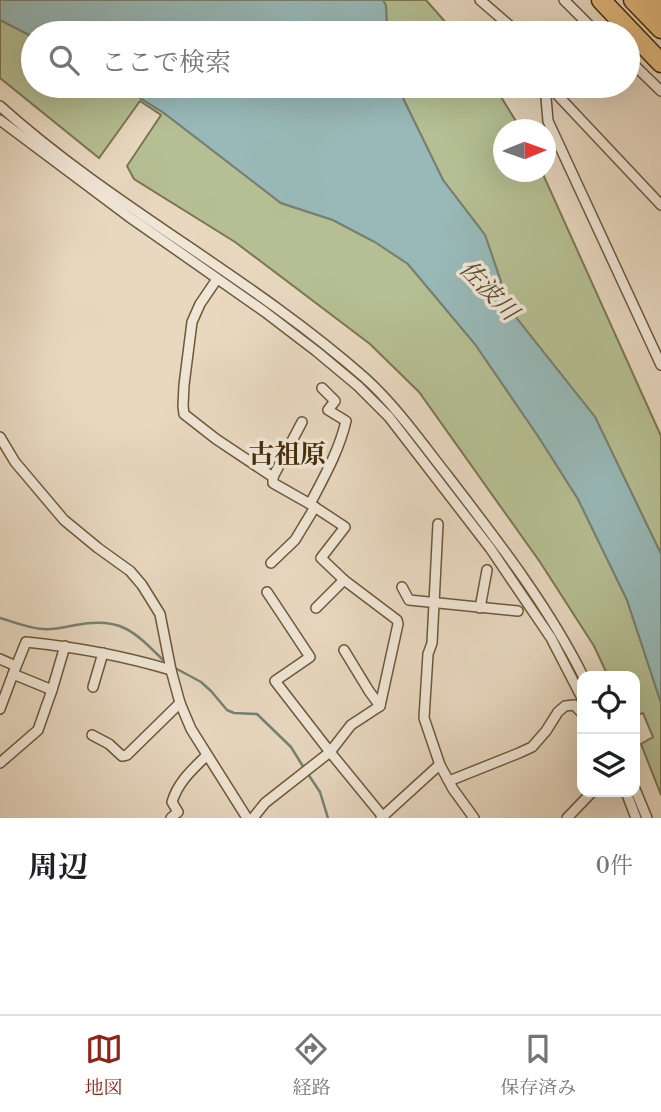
<!DOCTYPE html>
<html lang="ja">
<meta charset="utf-8">
<style>
:root{--surface:#fff;--page:#f6f6f6;--text:#202124;--muted:#757577;--line:#e0e0e0;--accent:#8f2418}
body{margin:0;font-family:"Libre Caslon Text","Noto Serif JP",serif;background:var(--page);color:var(--text)}
.controls{position:absolute;right:21px;bottom:21px;display:grid;overflow:hidden;border-radius:14px;box-shadow:0 7px 28px #0002}
.controls button{width:63px;height:63px;display:grid;place-items:center;padding:0;border:0;border-bottom:2px solid var(--line);background:var(--surface);color:var(--text);font:35px sans-serif}
.compass{position:absolute;left:493px;top:119px;width:63px;height:63px;border-radius:50%;background:var(--surface);box-shadow:0 7px 28px #0002;rotate:89deg}
.list{margin:0;padding:0;list-style:none}
h2{display:flex;justify-content:space-between;align-items:center;height:91px;margin:0;padding:0 28px;font-size:30px}
h2 small{font-size:23px;font-weight:400;color:var(--muted)}
.icon{flex:none;width:38px;height:38px;fill:none;stroke:currentColor;stroke-width:2;stroke-linecap:round;stroke-linejoin:round}
.map{position:relative;flex:none;width:661px;height:818px;overflow:hidden}
.search{position:absolute;background:var(--surface);box-shadow:0 7px 28px #0002;left:21px;right:21px;top:21px;height:77px;display:flex;align-items:center;gap:18px;box-sizing:border-box;padding:0 24px;border-radius:38px;color:var(--muted);font-size:26px}
.sheet{height:196px;background:var(--surface)}
nav{display:flex;justify-content:space-around;align-items:center;box-sizing:border-box;height:98px;border-top:2px solid var(--line);background:var(--surface);font-size:19px;color:var(--muted)}
nav a{display:grid;justify-items:center;gap:4px}
nav .on{color:var(--accent)}
.map>svg:first-child{display:block}
.green{fill:#b5bf93;stroke:#7c764f;stroke-width:2}
.water{fill:#98b9b8;stroke:#768173;stroke-width:2}
.lines{fill:none;stroke-linecap:round;stroke-linejoin:round}
.stream{stroke:#768173;stroke-width:2.5}
.street-casing{stroke:#6d5838;stroke-width:12}
.highway-casing{stroke:#442d0b;stroke-width:21}
.street{stroke:#f0e6d6;stroke-width:9}
.highway{stroke:#e4bc80;stroke-width:18}
.labels{text-anchor:middle;stroke-width:7;stroke-linejoin:round;paint-order:stroke}
.water-label{font-size:24px;font-style:italic;fill:#55492e;stroke:#f0e6d6}
.quarter-label{font-size:26px;font-weight:bold;fill:#442d0b;stroke:#f0e6d6}
</style>
<div class="map">
<svg width="661" height="818" viewBox="0 0 661 818">
<rect width="100%" height="100%" fill="#e8d8c0"/>
<filter id="stains"><feTurbulence type="fractalNoise" baseFrequency=".00286" numOctaves="4"/><feColorMatrix values="0 0 0 0 .2 0 0 0 0 .09 0 0 0 0 .02 0 0 0 .5 -.17"/></filter>
<radialGradient id="worn" r=".72"><stop offset=".6" stop-color="#630" stop-opacity="0"/><stop offset="1" stop-color="#630" stop-opacity=".3"/></radialGradient>
<g class="green">
<path d="M383,0H426L455,33H387L386,6Z"/>
<path d="M0,20L33,37V86H121L164,113L281,203L333,220L375,242L408,264L475,344L538,436L578,499L627,600L661,703V795L641,744L653,737L643,713L635,716V676H608L594,646L540,562L419,392L370,344L235,242L134,179L127,166L161,115L140,101L99,158L0,78Z"/>
<path d="M397,86H494L521,129L504,130V172H542L661,436V554L595,417L511,311L485,235L443,180Z"/>
</g>
<g class="water">
<path d="M0,0H383L386,6L387,33H33V37L0,20Z"/>
<path d="M121,86H397L443,180L485,235L511,311L595,417L661,554V703L627,600L578,499L538,436L475,344L408,264L375,242L333,220L281,203L164,113Z"/>
</g>
<g class="lines">
<g class="stream">
<path d="M0,618C14,622 28,628 43,629C54,630 65,627 76,625C120,617 133,630 163,660"/>
<path d="M177,669L201,682L211,691L227,710L234,713L257,714L291,747L304,768"/>
<path d="M308,774L320,792L328,818"/>
</g>
<g class="street-casing">
<g id="street">
<path d="M480,0L509,25L515,33"/>
<path d="M564,0L597,33"/>
<path d="M628,59L661,91"/>
<path d="M545,86L548,121L661,365"/>
<path d="M549,86L661,205"/>
<path d="M0,106C112,207 251,277 365,378C396,406 421,442 447,475C496,539 547,604 583,676"/>
<path d="M0,120L128,216L265,312L316,351L358,386L389,417L490,548L551,638L582,698"/>
<path d="M217,279L200,304L192,322L184,385L183,406L184,414L216,439L273,477V483L310,504L345,527L321,558L344,580L397,620L398,624L380,706L351,725L330,752L265,803L253,818"/>
<path d="M0,437L15,462L64,520L98,548L130,571L142,585L160,614L171,670L180,703L191,729L247,818"/>
<path d="M273,477L302,422"/>
<path d="M310,504C324,477 339,451 346,421L328,410L335,401L322,388"/>
<path d="M438,524L432,643L428,654L424,718L440,765L453,789L474,818"/>
<path d="M271,563L295,540L315,507"/>
<path d="M402,587L409,600L518,611"/>
<path d="M267,592L310,657L275,681L330,752L384,818"/>
<path d="M316,608L344,580"/>
<path d="M480,608L487,570"/>
<path d="M65,646L52,690L13,674L26,642C75,647 124,656 171,670"/>
<path d="M344,650L369,691L380,706"/>
<path d="M0,659L16,666"/>
<path d="M93,687L103,653"/>
<path d="M0,709L13,674"/>
<path d="M92,735L109,744L122,756L127,755L180,703"/>
<path d="M0,763L38,730L52,690"/>
<path d="M449,781L519,753L532,747L546,731L558,712L565,706L574,705L582,713"/>
<path d="M635,789L647,818"/>
<path d="M626,792L636,818"/>
<path d="M171,818L178,812L172,802C178,782 192,770 206,756"/>
<path d="M381,818L437,767L440,765"/>
<path d="M567,818L592,792"/>
</g>
</g>
<g class="highway-casing">
<g id="highway">
<path d="M601,0L661,63"/>
<path d="M633,0L661,29"/>
<path d="M652,0L661,9"/>
</g>
</g>
<use href="#street" class="street"/>
<use href="#highway" class="highway"/>
</g>
<g class="labels">
<g class="water-label">
<text transform="translate(489 290) rotate(46)" y="8">佐波川</text>
</g>
<g class="quarter-label">
<text x="287" y="463">古祖原</text>
</g>
</g>
<rect width="100%" height="100%" filter="url(#stains)"/>
<rect width="100%" height="100%" fill="url(#worn)"/>
</svg>
<div class="controls">
<button><svg class="icon" aria-label="locate" viewBox="0 0 24 24"><circle cx="12" cy="12" r="6"/><path d="M12 2v4M12 18v4M2 12h4M18 12h4"/></svg></button>
<button><svg class="icon" aria-label="layers" viewBox="0 0 24 24"><path d="M12 4l9 5-9 5-9-5zM3 14l9 5 9-5"/></svg></button>
</div>
<svg class="compass" viewBox="-18 -18 36 36"><path d="M0-13l5 13h-10z" fill="#e53935"/><path d="M0 13l5-13h-10z" fill="#757577"/></svg>
<div class="search"><svg class="icon" aria-label="search" viewBox="0 0 24 24"><circle cx="10" cy="10" r="6"/><path d="M15 15l6 6"/></svg>ここで検索</div>
</div>
<section class="sheet">
<h2>周辺<small>0件</small></h2>
<ul class="list">
</ul>
</section>
<nav>
<a class="on"><svg class="icon" aria-label="map" viewBox="0 0 24 24"><path d="M3 6l6-2 6 2 6-2v14l-6 2-6-2-6 2zM9 4v14M15 6v14"/></svg>地図</a>
<a><svg class="icon" aria-label="directions" viewBox="0 0 24 24"><path d="M12 3l9 9-9 9-9-9zM9 14v-3h6M13 9l2 2-2 2"/></svg>経路</a>
<a><svg class="icon" aria-label="saved" viewBox="0 0 24 24"><path d="M7 4h10v16l-5-4-5 4z"/></svg>保存済み</a>
</nav>
